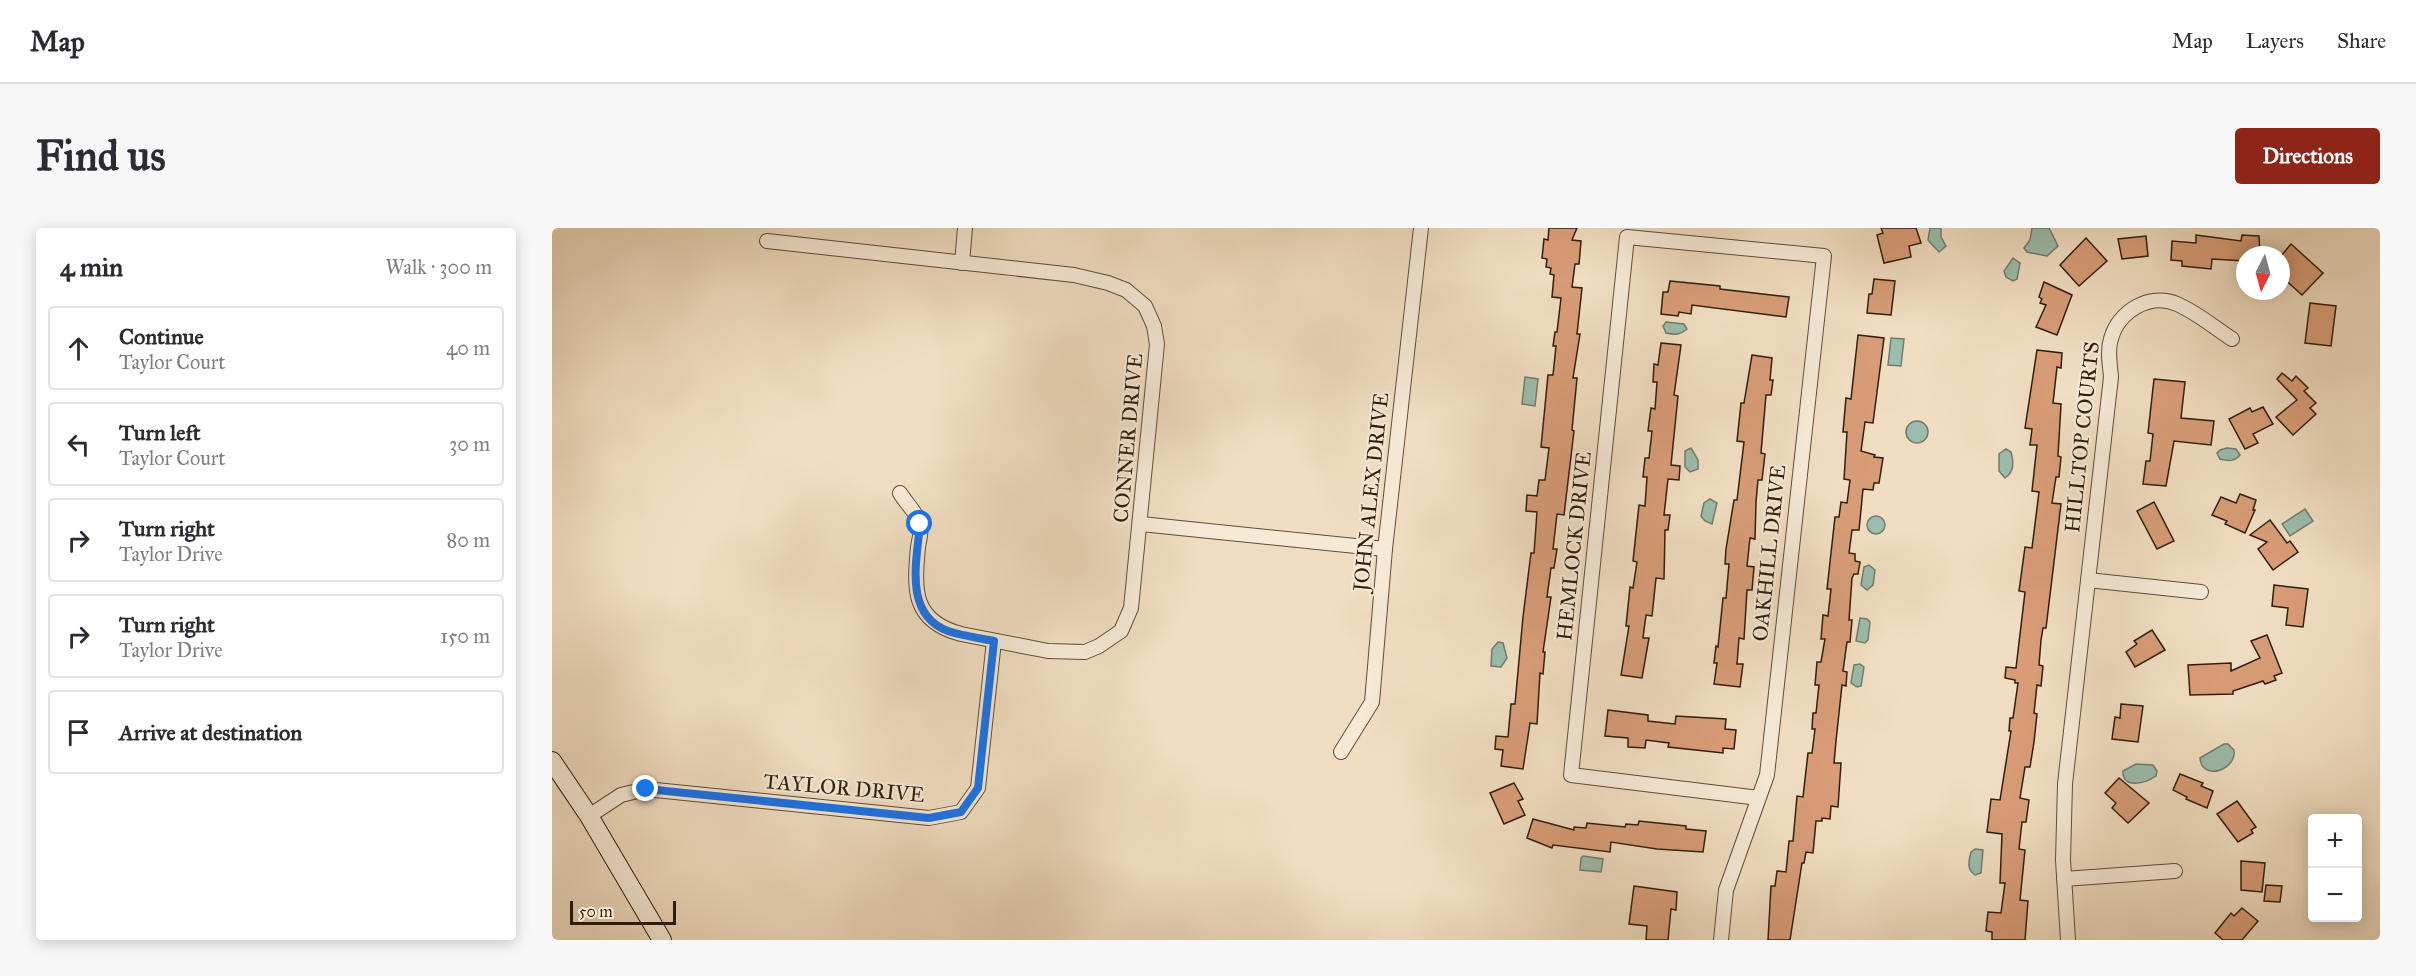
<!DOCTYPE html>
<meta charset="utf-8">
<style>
:root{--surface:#fff;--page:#f7f7f7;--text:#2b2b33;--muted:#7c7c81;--line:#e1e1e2;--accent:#8f2418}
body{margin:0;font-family:"IM FELL Great Primer",serif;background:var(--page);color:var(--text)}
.controls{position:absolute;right:18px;bottom:18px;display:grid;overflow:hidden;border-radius:6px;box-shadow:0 3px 15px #0003}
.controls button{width:54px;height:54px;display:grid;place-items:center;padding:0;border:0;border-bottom:2px solid var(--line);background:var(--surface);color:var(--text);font:30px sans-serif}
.compass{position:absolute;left:1684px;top:18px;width:54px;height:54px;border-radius:50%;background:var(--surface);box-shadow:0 3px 15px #0003;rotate:186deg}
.scale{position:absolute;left:18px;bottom:15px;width:106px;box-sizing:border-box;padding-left:6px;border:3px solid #301d0c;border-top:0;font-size:16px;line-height:21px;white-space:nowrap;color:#301d0c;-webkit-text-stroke:4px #f6ead7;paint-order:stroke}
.stop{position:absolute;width:18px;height:18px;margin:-14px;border:4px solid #1a73e8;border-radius:50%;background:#fff}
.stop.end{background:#1a73e8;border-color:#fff;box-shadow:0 2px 6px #0008}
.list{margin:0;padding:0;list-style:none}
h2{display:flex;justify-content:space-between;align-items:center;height:78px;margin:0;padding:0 24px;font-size:26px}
h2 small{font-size:20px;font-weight:400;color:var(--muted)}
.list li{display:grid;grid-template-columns:39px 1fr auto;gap:18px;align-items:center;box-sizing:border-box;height:84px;margin:0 12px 12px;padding:0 12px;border:2px solid var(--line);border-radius:6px}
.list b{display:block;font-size:22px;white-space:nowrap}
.list p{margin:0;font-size:20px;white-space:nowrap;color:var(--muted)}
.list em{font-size:20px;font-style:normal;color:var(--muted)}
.icon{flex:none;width:33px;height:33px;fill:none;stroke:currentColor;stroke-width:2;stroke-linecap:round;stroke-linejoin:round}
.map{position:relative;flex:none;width:1828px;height:712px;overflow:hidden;border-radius:6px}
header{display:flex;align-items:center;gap:36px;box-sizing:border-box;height:84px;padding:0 30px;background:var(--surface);border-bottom:2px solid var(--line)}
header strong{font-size:28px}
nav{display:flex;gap:33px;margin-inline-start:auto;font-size:21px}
.intro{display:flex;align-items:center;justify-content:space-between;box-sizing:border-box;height:144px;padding:0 36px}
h1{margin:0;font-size:42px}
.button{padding:15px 27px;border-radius:6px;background:var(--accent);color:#fff;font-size:21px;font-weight:700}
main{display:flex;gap:36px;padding:0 36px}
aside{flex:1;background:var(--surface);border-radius:6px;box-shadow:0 3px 15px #0003}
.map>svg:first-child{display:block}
.water{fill:#9cbdad;stroke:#717d6d;stroke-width:1.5}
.building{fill:#d89d77;stroke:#301d0c;stroke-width:1.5}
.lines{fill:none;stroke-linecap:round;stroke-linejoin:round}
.street-casing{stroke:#604d3a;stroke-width:16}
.secondary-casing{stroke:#301d0c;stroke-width:20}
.street{stroke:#f6ead7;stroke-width:14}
.secondary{stroke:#f6ead7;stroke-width:18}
.route{stroke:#1a73e8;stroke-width:8}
.labels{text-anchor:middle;stroke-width:4.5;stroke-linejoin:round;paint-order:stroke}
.street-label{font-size:21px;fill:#301d0c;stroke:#f6ead7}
</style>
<header>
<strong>Map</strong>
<nav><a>Map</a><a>Layers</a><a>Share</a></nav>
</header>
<div class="intro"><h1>Find us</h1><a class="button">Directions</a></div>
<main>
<aside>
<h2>4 min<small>Walk · 300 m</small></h2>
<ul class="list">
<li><svg class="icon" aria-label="ahead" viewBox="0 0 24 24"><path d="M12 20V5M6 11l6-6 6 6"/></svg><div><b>Continue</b><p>Taylor Court</p></div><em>40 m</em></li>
<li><svg class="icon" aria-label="left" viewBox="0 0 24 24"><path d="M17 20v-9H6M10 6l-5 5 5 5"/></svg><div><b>Turn left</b><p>Taylor Court</p></div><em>30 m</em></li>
<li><svg class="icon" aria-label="right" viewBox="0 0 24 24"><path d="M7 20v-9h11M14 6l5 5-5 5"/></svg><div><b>Turn right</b><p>Taylor Drive</p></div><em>80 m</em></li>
<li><svg class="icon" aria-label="right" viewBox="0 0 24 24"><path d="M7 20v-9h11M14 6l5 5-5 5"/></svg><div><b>Turn right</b><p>Taylor Drive</p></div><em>150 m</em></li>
<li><svg class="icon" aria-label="arrive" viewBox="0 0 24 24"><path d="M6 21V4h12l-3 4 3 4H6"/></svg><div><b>Arrive at destination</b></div></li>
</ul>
</aside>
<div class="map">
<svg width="1828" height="712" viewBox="0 0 1828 712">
<rect width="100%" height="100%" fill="#f1dec2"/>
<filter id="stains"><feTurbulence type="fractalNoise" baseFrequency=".00333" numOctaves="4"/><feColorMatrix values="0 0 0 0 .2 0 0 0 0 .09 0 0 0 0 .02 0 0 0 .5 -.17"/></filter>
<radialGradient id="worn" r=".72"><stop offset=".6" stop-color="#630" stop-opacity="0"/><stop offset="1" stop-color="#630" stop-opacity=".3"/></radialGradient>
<g class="water">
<path d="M1378,0H1389V9L1394,18L1387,24L1376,12Z"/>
<path d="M1480,0H1497L1506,18L1495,28L1475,24L1472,20L1478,12Z"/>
<path d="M1461,30L1468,35L1465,51L1461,53L1454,49L1452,43Z"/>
<path d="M1114,94L1132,96L1135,101C1128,107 1123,107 1114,105L1111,98Z"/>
<path d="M1339,110L1352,111L1349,138L1336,137Z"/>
<path d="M973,149L986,151L983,178L970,176Z"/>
<circle cx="1365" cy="204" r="11"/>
<path d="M1139,220L1146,232V241L1138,244L1133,239V223Z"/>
<path d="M1675,220L1684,221L1688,227C1682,234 1677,233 1668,231L1665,225L1668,222Z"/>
<path d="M1454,221L1459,224C1462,235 1462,244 1453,250L1447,243V226Z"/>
<path d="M1158,271L1165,275L1160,296L1153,293L1149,288L1152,275Z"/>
<path d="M1753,281L1761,293L1738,308L1730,296Z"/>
<circle cx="1324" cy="297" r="9"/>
<path d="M1317,337L1323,342L1321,357L1315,362L1309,357L1312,339Z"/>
<path d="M1308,390L1315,391L1318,394L1316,412L1313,415L1304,413Z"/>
<path d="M946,414L951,415L955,430L949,439L939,438L940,421Z"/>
<path d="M1308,436L1312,439L1309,458L1305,459L1299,455L1302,437Z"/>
<path d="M1672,516H1676L1682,522C1685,542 1650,554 1648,530Z"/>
<path d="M1584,536L1601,537L1605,543L1604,548C1594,555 1570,562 1571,543Z"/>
<path d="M1423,621L1431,622L1429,645L1423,647C1414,641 1417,632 1419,624Z"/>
<path d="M1031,628L1051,631L1049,644L1028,642L1029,630Z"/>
</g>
<g class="building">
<path d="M997,0H1025L1020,12L1029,13L1027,36H1023L1020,59L1030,60L1025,106H1028L1021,150H1025L1020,202L1022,203L1012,287L1005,286L1001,321H1005L1002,340H999L995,369H999L991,424H993L991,446L988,445L985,496L978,495L971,541L949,538L951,522L943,521L944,508L956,509L959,476H963L971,389L979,325H982L985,284L974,283L975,267L985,268L987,252H993L997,220L989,219L996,147H1001L1004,118H1001L1003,104H1005L1009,70L1000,69L1002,47L998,46L999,40L994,39L995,31L990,30L992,11L996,12Z"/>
<path d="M1329,0H1364L1369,15L1357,18L1359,29L1332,35L1325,7L1331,5Z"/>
<path d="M1644,7L1689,13L1690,7L1707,8L1708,27H1693V33L1660,31L1659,41L1630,38V33L1619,32L1620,13L1644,15Z"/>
<path d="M1594,8L1596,28L1570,31L1566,11Z"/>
<path d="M1534,10L1555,33L1527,58L1508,37Z"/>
<path d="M1739,16L1771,45L1750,67L1729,48V28Z"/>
<path d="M1322,51L1343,53L1339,87L1315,85L1317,66H1320Z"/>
<path d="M1118,53L1168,58V61L1237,69L1234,89L1140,77L1139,86L1127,84L1126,88L1109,86L1111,64H1116Z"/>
<path d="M1492,54L1520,67L1505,107L1484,99L1494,77L1488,75L1490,71L1487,69Z"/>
<path d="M1758,75L1784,78L1779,118L1753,115Z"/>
<path d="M1306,107L1332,110L1321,195L1313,194L1309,223L1323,227L1322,229L1331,230L1327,255H1322L1321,262L1311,261L1307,302H1300L1297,325L1303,326V333L1308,334L1306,346H1302L1300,350L1297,392H1300L1298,414H1295L1291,443L1295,444L1294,458L1290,457L1284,513L1282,535H1289L1286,579L1279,578L1278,591L1270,590V593H1264L1261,625L1254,624L1252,635H1250L1238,712H1216L1219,658H1223L1225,643L1234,644L1237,613H1241L1245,568L1251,569L1256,525H1260L1263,501H1260L1261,485H1264L1267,457H1263L1265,434H1269L1273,411H1269L1271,387L1276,388L1279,361H1275L1283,289H1287L1289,274L1295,275L1298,252L1292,251L1295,204H1291L1294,170L1299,171Z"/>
<path d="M1109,115L1129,117L1122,167L1126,168L1119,237L1128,238L1127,252L1116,251L1112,287H1118L1116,302H1113L1112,351L1104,350L1100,388L1094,387L1091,410H1097L1090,450L1069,447L1077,398H1074L1078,359L1081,360L1085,334L1081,333L1087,277L1093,278L1095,249H1091L1093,230H1097L1100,203H1096L1099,180L1103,181L1105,154H1101L1102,136L1106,137Z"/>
<path d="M1485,122L1510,125L1509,140L1505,139L1501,175L1509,176L1506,228L1509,229L1507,249H1504L1500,275L1509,276L1494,400H1491L1489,412L1487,437L1491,438L1489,458L1485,457L1482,485L1485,486L1482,514L1478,539H1473L1468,570L1477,572L1474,594H1470L1467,621L1473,622L1468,672L1476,673L1473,712H1440V704L1434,703L1436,684L1449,685L1453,655H1448L1450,606L1435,604L1439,571L1448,572L1459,503H1457L1458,490H1461L1466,455H1463V452L1453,450L1454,439L1464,440L1473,364L1467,363L1473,319L1480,320L1487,264L1480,263L1485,217H1478L1480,201L1473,200Z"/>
<path d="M1200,127L1220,130L1218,152H1221L1219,167H1214L1209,225L1213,226L1210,252H1206L1204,274L1203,311L1198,310L1195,338L1202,339L1200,362H1195L1192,411L1187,410L1185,436H1191L1188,459L1162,456L1165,435H1162L1164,418L1166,419L1171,370H1174L1177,336H1173L1174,321L1182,272H1185L1192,214L1185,213L1189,175H1192Z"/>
<path d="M1730,145L1740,153L1744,148L1756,160L1752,163L1764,175L1758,180L1764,186L1741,207L1724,189L1745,172L1725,151Z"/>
<path d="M1602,151L1633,154L1629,190L1662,193L1659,217L1622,213L1614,258L1591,256L1594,233H1598L1601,206L1596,205Z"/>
<path d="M1711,179L1721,196L1701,206L1706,215L1693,221L1677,191L1698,180L1700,184Z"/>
<path d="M1688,266L1704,272L1701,282H1703L1693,305L1673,296L1675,293L1660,287L1669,269L1684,275Z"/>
<path d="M1602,274L1622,313L1605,321L1585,283Z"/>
<path d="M1718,292L1735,315L1738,313L1746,324L1721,342L1706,321L1715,314L1698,307Z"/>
<path d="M1722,357L1756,361L1751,399L1734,397L1736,380L1720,378Z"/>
<path d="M1600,402L1613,422L1583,439L1574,424L1585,416L1582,413Z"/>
<path d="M1715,407L1730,445L1722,448L1724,452L1713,456L1711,453L1681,463V466L1638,467L1636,437L1679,435V443L1708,430L1699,413Z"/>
<path d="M1569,476L1591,478L1586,514L1560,511L1563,489L1568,490Z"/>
<path d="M1056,482L1096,487V493L1123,496L1124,488L1174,491L1173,501L1184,502L1182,521L1171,520V525L1116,519L1117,515L1094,512L1093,520L1076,519V510L1053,508Z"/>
<path d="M1628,546L1651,555L1649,558L1661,563L1655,580L1634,571L1635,569L1621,562Z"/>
<path d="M1567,550L1597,575L1576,595L1560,580L1564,575L1553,565Z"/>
<path d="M962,555L971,571L966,573L973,587L952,596L938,565Z"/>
<path d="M1685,573L1704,599L1699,602L1701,605L1686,614L1665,586Z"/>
<path d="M981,591L1022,602V599L1034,600L1035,595L1073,599L1074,596L1086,597L1087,593L1134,598V601L1154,603L1151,624L1105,621L1059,614L1058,624L1001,617L1000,620L975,610Z"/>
<path d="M1689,633L1713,635L1710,664L1689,662Z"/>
<path d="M1714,657L1730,658L1728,674L1712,673Z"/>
<path d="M1082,658L1125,664L1124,682L1119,681L1116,712H1094L1095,698L1077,696Z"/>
<path d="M1690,680L1706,693L1690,712H1671L1663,705L1679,685L1682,688Z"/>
</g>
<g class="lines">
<g class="street-casing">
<g id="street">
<path d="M215,13L522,47L556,55L574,62L593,78L602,98L605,116L579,380L569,403L547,418L533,424L496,423L409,406C360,393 362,362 366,319C367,313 370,302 368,296C366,286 353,274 348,265"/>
<path d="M410,35L413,0"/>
<path d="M589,296L833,321"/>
<path d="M1536,352L1649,364"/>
<path d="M789,524L820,474L833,321L869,0"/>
<path d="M37,588L69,567L94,561L377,590L409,584L426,560L442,413"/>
<path d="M1512,651L1623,643"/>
<path d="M1169,712L1174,662L1215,547L1272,28L1075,9L1019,547L1207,570"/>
<path d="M1516,712L1511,632L1513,556L1559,149C1558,136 1555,123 1559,111C1566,84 1597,64 1625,76C1644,84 1663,100 1680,111"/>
</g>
</g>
<g class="secondary-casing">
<path id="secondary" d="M0,533L37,588L110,712"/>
</g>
<use href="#street" class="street"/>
<use href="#secondary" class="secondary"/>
</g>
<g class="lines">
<path class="route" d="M94,561L377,590L409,584L426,560L442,413C427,410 411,408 396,403C351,386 365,332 368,296"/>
</g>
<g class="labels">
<g class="street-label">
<text transform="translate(1530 209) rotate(-84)" y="7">HILLTOP COURTS</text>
<text transform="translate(576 210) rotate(-85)" y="7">CONNER DRIVE</text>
<text transform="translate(819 264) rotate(-84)" y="7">JOHN ALEX DRIVE</text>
<text transform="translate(1022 318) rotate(-84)" y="7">HEMLOCK DRIVE</text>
<text transform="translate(1217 325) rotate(-84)" y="7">OAKHILL DRIVE</text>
<text transform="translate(292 560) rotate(5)" y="7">TAYLOR DRIVE</text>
</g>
</g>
<rect width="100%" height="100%" filter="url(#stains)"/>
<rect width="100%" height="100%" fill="url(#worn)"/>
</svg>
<div class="controls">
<button>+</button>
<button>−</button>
</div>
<svg class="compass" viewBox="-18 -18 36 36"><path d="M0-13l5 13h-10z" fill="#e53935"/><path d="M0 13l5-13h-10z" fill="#7c7c81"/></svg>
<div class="scale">50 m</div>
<div class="stop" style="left:368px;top:296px"></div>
<div class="stop end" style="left:94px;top:561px"></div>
</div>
</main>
